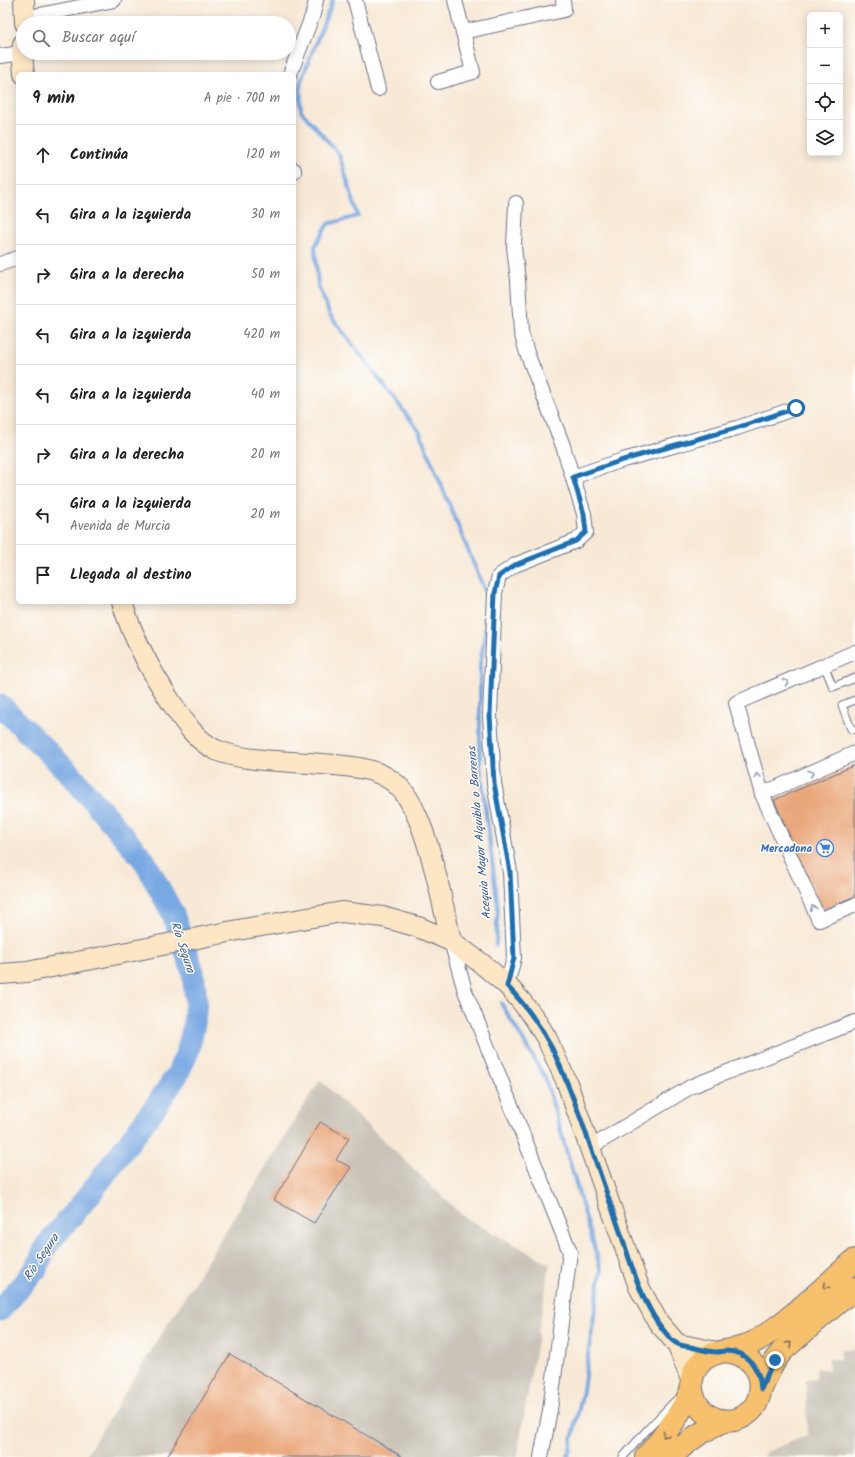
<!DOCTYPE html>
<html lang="es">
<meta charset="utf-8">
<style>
:root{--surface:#fff;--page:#f2f2f2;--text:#222;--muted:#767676;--line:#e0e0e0}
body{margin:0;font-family:Kalam,sans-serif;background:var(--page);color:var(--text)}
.controls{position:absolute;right:12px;top:12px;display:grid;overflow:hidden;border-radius:6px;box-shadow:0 2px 10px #0003}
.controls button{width:36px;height:36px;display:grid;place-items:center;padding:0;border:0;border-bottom:1px solid var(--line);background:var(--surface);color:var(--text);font:20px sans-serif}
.stop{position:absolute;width:12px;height:12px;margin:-9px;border:3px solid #1f6fb2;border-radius:50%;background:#fff}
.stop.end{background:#1f6fb2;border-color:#fff;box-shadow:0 1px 4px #0008}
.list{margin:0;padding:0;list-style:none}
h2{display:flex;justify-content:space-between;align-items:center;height:52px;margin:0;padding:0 16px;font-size:17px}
h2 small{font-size:13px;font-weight:400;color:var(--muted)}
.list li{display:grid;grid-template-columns:26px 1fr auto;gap:12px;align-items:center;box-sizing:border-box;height:60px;padding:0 16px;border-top:1px solid var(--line)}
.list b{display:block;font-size:15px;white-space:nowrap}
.list p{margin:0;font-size:13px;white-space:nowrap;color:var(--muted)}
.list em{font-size:13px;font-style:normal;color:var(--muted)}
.icon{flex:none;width:22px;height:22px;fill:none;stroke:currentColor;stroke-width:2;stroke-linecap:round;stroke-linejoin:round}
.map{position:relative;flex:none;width:855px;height:1457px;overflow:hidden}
.search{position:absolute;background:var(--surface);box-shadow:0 2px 10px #0003;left:16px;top:16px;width:280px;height:44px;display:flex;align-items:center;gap:10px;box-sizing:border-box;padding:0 14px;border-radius:22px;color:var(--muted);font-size:15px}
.panel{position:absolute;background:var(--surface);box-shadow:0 2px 10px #0003;left:16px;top:72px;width:280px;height:532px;border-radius:6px}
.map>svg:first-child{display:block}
.industrial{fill:#c9c3b8;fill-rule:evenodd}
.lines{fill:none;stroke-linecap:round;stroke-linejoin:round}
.stream{stroke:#79a9e3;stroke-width:4}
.river{stroke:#79a9e3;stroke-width:23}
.building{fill:#eaa77c}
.lane-casing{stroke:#687088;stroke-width:9}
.street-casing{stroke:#687088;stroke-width:16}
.secondary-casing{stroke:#687088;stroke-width:22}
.primary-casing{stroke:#687088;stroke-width:24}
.lane{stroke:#fff;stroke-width:7}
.street{stroke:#fff;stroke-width:14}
.secondary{stroke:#fce6c4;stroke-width:20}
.primary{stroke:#f7c06c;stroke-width:22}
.oneway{stroke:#8d97ae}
.oneway2{stroke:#7e7064}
.route{stroke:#1f6fb2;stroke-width:5}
.labels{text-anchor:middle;stroke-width:3;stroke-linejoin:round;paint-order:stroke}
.shop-label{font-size:11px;font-weight:bold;fill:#366cbe;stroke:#fdfcf7;text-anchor:end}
.water-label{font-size:12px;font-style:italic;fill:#3c5a8d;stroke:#fdfcf7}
</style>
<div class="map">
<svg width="855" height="1457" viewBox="0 0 855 1457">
<rect width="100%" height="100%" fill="#fdfcf7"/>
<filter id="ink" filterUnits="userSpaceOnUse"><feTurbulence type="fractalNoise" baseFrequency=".025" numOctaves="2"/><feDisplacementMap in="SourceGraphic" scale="8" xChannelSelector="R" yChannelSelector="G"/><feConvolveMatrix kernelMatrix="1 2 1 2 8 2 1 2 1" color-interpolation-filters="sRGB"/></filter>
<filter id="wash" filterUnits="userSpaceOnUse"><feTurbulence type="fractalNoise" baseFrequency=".012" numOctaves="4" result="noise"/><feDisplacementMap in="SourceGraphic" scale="16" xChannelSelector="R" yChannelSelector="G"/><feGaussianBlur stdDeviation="0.9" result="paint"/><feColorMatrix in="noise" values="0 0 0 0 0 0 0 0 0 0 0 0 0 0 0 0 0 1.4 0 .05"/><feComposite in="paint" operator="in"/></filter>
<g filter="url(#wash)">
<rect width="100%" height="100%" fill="#f8e9d6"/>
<g class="industrial">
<path d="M320,1080L464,1217L550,1264L517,1457H403L231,1354L167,1457H85ZM320,1122L349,1138L336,1160L351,1167L314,1223L275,1200Z"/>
<path d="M841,1350H855V1457H764L767,1452L807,1435L806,1380L816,1379L817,1368L829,1370L828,1359H840Z"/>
</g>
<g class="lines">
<g class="stream">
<path d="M333,0L300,83L301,111L339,154L358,216L328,224L315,246L318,286L330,315L419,431L489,601"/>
<path d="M487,620L480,665V766L498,907L496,945"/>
<path d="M501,1003L545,1077L601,1270L582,1396L568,1457"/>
</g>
<path class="river" d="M0,705L70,774L144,860L173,914L193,972L196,1000L194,1024L188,1051L177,1075L154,1109L86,1199L46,1246L36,1269L0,1310"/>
</g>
<g id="blocks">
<g class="building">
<path d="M855,765V896L822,910L774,800Z"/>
<path d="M320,1122L349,1138L336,1160L351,1167L314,1223L274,1200Z"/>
<path d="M230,1354L403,1457H167Z"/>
</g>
</g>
</g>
<g filter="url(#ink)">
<use href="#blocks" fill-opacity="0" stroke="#687088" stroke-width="1"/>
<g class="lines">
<g class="lane-casing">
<g id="lane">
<path d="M824,665L833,687L855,678"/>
<path d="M855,700L842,705L851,729L855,730"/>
<path d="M623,1457L646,1431L676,1400"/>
</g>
</g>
<g class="street-casing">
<g id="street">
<path d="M355,0L378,89"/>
<path d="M25,18L114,0"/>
<path d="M463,32L564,10L563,0"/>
<path d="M0,56L22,53"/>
<path d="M290,74L313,14L316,0"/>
<path d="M438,82L473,72L455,0"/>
<path d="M294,170V172"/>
<path d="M0,264L18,258"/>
<path d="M573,477L623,460L737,428L796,408"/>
<path d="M855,652L736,703L762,794L819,920L855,905"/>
<path d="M762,794L855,753"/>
<path d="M451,941L465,991L570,1252L550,1410L541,1457"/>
<path d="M507,985L514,958L510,872L494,783L490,715L495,593L499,576L515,565L576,541L586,532L584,514L562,443L527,353L521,332L518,280L514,247L516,203"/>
<path d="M591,1147L692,1086L855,1022"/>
</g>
</g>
<g class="secondary-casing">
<g id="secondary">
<path d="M24,0L25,23"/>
<path d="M23,44L22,53L24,74"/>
<path d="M122,602C133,639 150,670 171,702C183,720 195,740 216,750C243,762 293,761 323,764C348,766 378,767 397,785C426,810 442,902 451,941"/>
<path d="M0,974L27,972L238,930L342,912L383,917L418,927L451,941L481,963L507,985L521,1001L535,1019L547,1039L567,1083L639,1287L658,1322L677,1344L692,1382"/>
<path d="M677,1344L717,1352"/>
</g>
</g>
<g class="primary-casing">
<g id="primary">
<path d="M726,1351C780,1358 765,1428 721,1420C693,1415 681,1380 703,1360C714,1350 729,1352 743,1347C751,1344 760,1339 767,1334C777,1328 786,1320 796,1312C816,1295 835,1277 855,1260"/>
<path d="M761,1389L768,1373L775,1360L783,1350L821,1317L855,1288"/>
<path d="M646,1457C665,1436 680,1415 692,1389"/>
<path d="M671,1457C687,1441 703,1430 724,1421"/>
</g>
</g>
<use href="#lane" class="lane"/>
<use href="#street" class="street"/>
<use href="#secondary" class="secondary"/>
<use href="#primary" class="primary"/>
</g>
<defs><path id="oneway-chevron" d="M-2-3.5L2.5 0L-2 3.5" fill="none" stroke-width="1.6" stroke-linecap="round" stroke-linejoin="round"/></defs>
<g class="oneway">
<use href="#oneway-chevron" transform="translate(786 682) rotate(-23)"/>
<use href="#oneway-chevron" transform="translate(811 773) rotate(-24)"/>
<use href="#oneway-chevron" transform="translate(757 776) rotate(-106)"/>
<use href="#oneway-chevron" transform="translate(813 908) rotate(-114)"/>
</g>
<g class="oneway2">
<use href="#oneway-chevron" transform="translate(826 1286) rotate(138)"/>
<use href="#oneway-chevron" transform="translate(789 1344) rotate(-45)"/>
<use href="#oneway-chevron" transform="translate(665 1435) rotate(128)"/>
</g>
</g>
<g class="lines" filter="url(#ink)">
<path class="route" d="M775,1360L768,1373L761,1389C760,1369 748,1351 726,1351C723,1351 720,1352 717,1352C709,1352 699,1349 691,1347C686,1346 680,1346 676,1343C669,1339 663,1329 658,1323C640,1296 631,1264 621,1234C608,1196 595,1159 582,1122C562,1068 548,1028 507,986L514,958L510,872L494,783L490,715L495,593L499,576L515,565L576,541L586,532L584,514L573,477L623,460L736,428L796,408"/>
</g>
<defs>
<g id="supermarket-ring" transform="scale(0.9)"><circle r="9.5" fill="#fdfcf7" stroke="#3f7fe0" stroke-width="1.5"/><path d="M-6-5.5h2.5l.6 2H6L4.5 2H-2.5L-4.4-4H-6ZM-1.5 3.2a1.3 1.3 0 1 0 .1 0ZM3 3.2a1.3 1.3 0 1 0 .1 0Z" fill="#3f7fe0"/></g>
</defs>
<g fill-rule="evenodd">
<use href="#supermarket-ring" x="825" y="848"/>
</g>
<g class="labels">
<g class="shop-label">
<text x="812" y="852">Mercadona</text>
</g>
<g class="water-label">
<text transform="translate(479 833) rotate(-95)" y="4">Acequia Mayor Alquibla o Barreras</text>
<text transform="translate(183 947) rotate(72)" y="4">Río Segura</text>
<text transform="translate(41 1257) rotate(-56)" y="4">Río Segura</text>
</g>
</g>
</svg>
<div class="controls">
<button>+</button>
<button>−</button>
<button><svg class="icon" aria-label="locate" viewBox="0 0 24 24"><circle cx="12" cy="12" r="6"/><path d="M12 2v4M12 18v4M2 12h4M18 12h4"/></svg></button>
<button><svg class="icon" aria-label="layers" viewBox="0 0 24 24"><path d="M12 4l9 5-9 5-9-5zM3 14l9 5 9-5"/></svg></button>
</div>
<div class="stop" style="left:796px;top:408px"></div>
<div class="stop end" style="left:775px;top:1360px"></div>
<div class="search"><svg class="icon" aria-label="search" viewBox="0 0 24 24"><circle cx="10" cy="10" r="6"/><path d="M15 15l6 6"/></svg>Buscar aquí</div>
<section class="panel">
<h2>9 min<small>A pie · 700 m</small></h2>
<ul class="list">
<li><svg class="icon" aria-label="ahead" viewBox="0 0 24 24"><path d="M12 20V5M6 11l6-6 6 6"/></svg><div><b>Continúa</b></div><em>120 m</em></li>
<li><svg class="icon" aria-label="left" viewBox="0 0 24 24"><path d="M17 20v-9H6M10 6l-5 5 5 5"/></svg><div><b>Gira a la izquierda</b></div><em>30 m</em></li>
<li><svg class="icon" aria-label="right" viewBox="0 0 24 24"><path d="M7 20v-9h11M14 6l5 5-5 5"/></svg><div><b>Gira a la derecha</b></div><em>50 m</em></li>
<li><svg class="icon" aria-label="left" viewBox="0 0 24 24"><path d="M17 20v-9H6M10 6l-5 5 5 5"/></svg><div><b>Gira a la izquierda</b></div><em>420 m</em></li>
<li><svg class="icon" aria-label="left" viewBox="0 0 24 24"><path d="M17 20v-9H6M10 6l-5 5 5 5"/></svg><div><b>Gira a la izquierda</b></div><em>40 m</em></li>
<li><svg class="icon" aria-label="right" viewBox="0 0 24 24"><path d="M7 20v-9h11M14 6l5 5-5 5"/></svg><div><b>Gira a la derecha</b></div><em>20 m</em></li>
<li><svg class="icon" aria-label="left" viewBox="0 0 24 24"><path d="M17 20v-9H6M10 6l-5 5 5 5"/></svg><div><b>Gira a la izquierda</b><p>Avenida de Murcia</p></div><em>20 m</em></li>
<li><svg class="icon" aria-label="arrive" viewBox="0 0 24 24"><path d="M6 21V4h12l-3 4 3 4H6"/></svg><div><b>Llegada al destino</b></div></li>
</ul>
</section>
</div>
